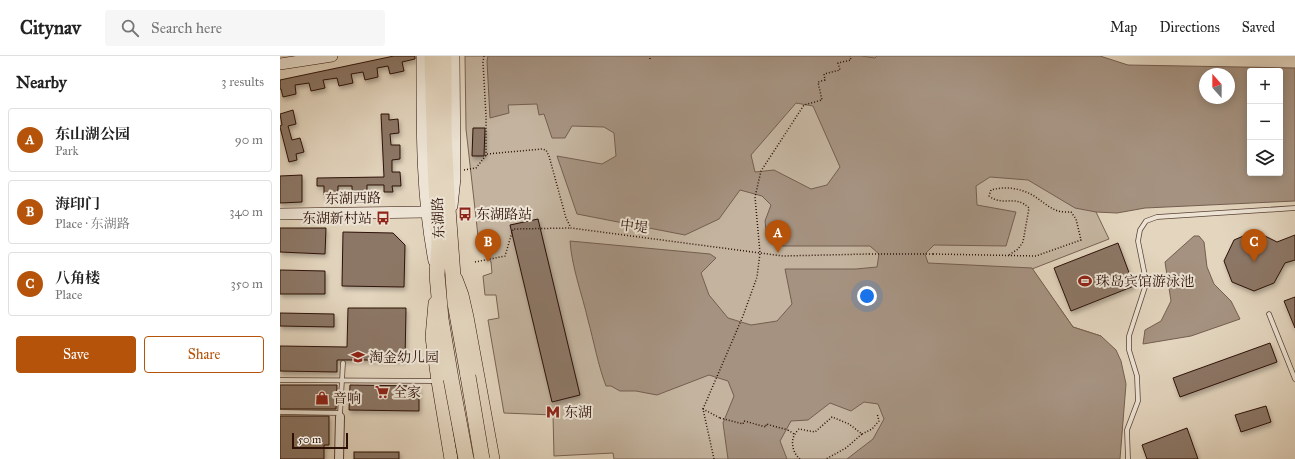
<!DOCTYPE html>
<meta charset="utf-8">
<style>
:root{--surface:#fff;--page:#f6f6f6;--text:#222;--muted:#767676;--line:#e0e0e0;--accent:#b45309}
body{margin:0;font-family:"IM FELL Great Primer","Noto Serif SC",serif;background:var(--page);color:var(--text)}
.controls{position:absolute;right:12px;top:12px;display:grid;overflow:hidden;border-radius:4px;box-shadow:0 2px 10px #0003}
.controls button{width:36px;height:36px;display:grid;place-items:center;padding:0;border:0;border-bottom:1px solid var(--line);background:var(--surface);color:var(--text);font:20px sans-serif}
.compass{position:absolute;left:919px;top:12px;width:36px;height:36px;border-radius:50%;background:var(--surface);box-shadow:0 2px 10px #0003;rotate:339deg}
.scale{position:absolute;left:12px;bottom:10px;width:56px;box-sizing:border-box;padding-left:4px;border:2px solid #2d1107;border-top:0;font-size:11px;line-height:14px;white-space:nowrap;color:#2d1107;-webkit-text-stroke:3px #ede4d5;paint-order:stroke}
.you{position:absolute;left:587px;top:240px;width:14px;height:14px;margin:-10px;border:3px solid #fff;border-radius:50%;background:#1a73e8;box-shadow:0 0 0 6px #1a73e833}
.badge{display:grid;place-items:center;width:26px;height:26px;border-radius:50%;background:var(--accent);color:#fff;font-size:13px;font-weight:700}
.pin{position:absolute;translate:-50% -33px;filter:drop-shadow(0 1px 2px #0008)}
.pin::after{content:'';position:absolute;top:21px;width:14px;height:12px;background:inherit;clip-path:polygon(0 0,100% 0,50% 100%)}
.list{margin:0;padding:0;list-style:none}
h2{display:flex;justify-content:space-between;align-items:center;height:52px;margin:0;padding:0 16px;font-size:17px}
h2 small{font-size:13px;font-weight:400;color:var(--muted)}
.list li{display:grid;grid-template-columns:26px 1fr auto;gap:12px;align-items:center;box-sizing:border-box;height:64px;margin:0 8px 8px;padding:0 8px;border:1px solid var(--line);border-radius:4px}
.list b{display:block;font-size:15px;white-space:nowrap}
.list p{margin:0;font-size:13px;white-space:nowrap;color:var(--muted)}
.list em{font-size:13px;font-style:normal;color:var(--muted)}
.actions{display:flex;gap:8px;padding:12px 16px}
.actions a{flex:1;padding:9px 0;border:1px solid var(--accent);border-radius:4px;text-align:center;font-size:14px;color:var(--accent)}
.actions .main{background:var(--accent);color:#fff}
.icon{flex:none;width:22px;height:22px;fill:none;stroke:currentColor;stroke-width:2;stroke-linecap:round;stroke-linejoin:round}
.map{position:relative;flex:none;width:1015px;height:403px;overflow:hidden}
header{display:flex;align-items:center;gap:24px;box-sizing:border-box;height:56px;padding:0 20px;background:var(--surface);border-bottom:1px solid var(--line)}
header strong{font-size:19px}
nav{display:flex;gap:22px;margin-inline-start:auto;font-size:14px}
.search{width:280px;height:36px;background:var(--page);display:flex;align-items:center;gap:10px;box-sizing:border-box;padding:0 14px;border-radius:4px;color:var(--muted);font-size:15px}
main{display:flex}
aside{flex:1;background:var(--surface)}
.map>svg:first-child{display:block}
.green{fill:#c4b49f;stroke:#786253}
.water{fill:#a59280;stroke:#755e50;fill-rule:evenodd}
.building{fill:#8c7766;stroke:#2d1107;filter:url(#shadow)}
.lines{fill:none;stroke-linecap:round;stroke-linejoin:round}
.lane-casing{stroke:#5a4235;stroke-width:5.5}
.street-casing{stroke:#5a4235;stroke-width:10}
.secondary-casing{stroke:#2d1107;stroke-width:12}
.primary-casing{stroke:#2d1107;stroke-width:14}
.highway-casing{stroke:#2d1107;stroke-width:16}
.path{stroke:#2d1107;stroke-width:1.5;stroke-dasharray:1 2;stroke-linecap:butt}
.lane{stroke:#ede4d5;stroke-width:4}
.street{stroke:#ede4d5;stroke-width:8}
.secondary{stroke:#ede4d5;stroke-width:11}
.primary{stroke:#e3d5be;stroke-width:13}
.highway{stroke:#e3d5be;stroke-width:15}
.highway-bridge-casing{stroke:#2d1107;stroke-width:16;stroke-linecap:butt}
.path-bridge{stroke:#2d1107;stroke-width:1.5;stroke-dasharray:1 2;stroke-linecap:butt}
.highway-bridge{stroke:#e3d5be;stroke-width:15}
.labels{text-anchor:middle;stroke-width:4;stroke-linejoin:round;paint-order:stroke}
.street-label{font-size:14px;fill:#2d1107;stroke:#ede4d5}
.poi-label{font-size:14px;fill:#2d1107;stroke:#ede4d5;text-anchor:start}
</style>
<header>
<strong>Citynav</strong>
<div class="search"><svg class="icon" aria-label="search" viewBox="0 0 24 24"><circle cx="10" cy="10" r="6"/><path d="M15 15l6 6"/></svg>Search here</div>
<nav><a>Map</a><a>Directions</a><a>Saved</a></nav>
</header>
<main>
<aside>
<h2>Nearby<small>3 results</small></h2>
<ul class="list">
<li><span class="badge">A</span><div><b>东山湖公园</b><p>Park</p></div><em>90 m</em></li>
<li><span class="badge">B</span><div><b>海印门</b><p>Place · 东湖路</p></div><em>340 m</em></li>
<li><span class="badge">C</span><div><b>八角楼</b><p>Place</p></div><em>350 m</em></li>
</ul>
<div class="actions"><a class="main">Save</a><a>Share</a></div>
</aside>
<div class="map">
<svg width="1015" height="403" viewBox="0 0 1015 403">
<defs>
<filter id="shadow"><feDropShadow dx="1.5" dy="3" stdDeviation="2" flood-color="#0004"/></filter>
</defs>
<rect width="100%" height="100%" fill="#e3d5be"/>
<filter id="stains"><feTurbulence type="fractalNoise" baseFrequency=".005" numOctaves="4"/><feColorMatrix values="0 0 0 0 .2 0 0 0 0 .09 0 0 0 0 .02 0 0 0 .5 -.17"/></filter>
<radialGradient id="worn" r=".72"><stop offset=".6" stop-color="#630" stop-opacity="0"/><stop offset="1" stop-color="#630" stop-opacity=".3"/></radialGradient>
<path class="green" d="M185,0H758L816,156L829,183L752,213L793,271L821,280L839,403H334L333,397L274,400L273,359L224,357L208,264L219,262L216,239H205L203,220L212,217L211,206L199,189L186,73Z"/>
<g class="water">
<path d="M208,0H581L595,2L597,0H820L848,9L1015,12V145L865,152L837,157L816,156L795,152L748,124L710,121L696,130L697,149L736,156L726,190L654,189L645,198L648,207L752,212L793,271L821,280L836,294L841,305L846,328L840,403H567L593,383L604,363L598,348L584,346L571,355L550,347L528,364L511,365L500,385L507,403H448L443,367L454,340L448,325L429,319L377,339L356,335H340L331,330H326C318,309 314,286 308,264C302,238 292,212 290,185L430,198L436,202L421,217L429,239L448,262L471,269L497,265L512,248L505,213H576L597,211L599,198L590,190H495L487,182L485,165L491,149L482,140L460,134L439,163L405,179L297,158L277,100L322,108L336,100L334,77L324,71L292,70L285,82H272L264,58L259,59L257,48L228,49L229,57L210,62L207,5ZM970,15H1000V117H970ZM925,18H949V42H925ZM516,47L533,50L560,111L547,129L531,133L494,114L475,116L471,99Z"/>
<path d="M914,180H919L924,186L927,211L934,228L951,245L960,263L911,280L863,288L865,274L881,265L891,245L885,206Z"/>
</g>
<g class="building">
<path d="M114,0H135V3L122,6L124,15L110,18L108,10L97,12L98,21L85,24L83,16L71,18L73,27L59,30L57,22L43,24L45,32L31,35L29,27L15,29L16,38L3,41L1,33H0V24Z"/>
<path d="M13,54L16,68L8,70L12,84L20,82L24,96L16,98L17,104L9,106L0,71V70L2,69L0,58Z"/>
<path d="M101,58H109V64L118,63L119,77L110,78L111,89H120V103L112,104V116H120L121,130H112L113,136H104V129H87V138H72V130H58V139H44V130H37V122L104,121Z"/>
<path d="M193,72H205L204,100H192Z"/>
<path d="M22,119V146L0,147V120Z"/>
<path d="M258,163L300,339L272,346L230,169Z"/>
<path d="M0,172H46L45,198L0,196Z"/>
<path d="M975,175L997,186L1015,179V204L1005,207L994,227L974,235L952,226L944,205L954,184Z"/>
<path d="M63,176L113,177L125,189L124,231L62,230Z"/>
<path d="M838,187L854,230L791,255L774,212Z"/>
<path d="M0,214L45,215V238H0Z"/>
<path d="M1015,241V272L1004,245Z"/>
<path d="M68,252H126L125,304H57V316L0,315V290L67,291Z"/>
<path d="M0,257L54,258V271L0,270Z"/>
<path d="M990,287L997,306L900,341L893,322Z"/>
<path d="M0,329H57L56,353H0Z"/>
<path d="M70,329L139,330V355L69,354Z"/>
<path d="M986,350L991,366L961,376L955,359Z"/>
<path d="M0,360H49V389H44V403H0Z"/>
<path d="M907,372L918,403H867L862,389Z"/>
<rect x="74" y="396" width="45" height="7"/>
</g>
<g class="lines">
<g class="lane-casing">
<g id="lane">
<path d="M989,258L1015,323"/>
<path d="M0,324L155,325"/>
<path d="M0,356L60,357"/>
<path d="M60,358L63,307"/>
<path d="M848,403L847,374L858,345L857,320L849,294V280L865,231L864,215L858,185L860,174L866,165L877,161L1015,152"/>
</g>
</g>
<g class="street-casing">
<path id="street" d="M59,403L60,361"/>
</g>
<g class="secondary-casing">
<g id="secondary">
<path d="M142,0C142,68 141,138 154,205"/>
<path d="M0,8L52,0"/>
<path d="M172,150L175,122L174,0"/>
<path d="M0,158L147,156"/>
</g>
</g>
<g class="primary-casing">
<g id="primary">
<path d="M176,223L182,239L187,261L213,403"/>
<path d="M155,247L152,281L158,325L171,403"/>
</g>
</g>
<g class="highway-casing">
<g id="highway">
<path d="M152,0L155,109L159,188L157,219L161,263L171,323"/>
<path d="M164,0V76L167,139L175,247L188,320"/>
</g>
</g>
<g class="path">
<path d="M204,0L203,6L206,60V100"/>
<path d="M370,3V0"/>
<path d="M184,114L196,112L207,98L262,93L266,94L269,100L286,162L291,172L503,200L589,198"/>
<path d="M653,198L756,200L801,184L796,163L791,156C787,156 782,156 778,155C769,152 762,145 754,140C741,132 725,130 711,134L709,140C723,151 735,138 749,152L743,186L738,193L729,199"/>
<path d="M195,206L225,200L233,173L291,172"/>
<path d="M423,353L463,260L477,221L480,197L475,141L481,115L524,49L542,44L538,26L545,24L544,18L560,14L558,7L571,4L570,0"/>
<path d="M508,374L514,378"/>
<path d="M582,378L592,373L599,365L597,357"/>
<path d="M434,403L423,353L440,362"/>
<path d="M520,403C513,398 510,385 515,378C516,376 518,374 519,373L535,376L552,361L569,368L582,378L566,392L546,403"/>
</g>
<use href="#lane" class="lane"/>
<use href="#street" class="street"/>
<use href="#secondary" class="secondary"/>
<use href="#primary" class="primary"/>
<use href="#highway" class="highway"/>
<g class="highway-bridge-casing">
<g id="highway-bridge">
<path d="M188,320L202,403"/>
<path d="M171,323L186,403"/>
</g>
</g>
<g class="path-bridge">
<path d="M589,198H653"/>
<path d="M440,362L463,368L464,365L486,371V368L508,374"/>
</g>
<use href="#highway-bridge" class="highway-bridge"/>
</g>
<defs>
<g id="bus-bare" transform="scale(1.08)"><path d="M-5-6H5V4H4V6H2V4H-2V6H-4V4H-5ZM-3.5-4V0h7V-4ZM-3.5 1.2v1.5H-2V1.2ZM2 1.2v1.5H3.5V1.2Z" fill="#8f2418" stroke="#ede4d5" stroke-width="2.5" paint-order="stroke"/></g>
<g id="stadium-bare" transform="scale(1.08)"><path d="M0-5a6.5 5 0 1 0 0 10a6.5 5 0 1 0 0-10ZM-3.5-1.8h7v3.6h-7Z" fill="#8f2418" stroke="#ede4d5" stroke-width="2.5" paint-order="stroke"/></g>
<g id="school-bare" transform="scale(1.08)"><path d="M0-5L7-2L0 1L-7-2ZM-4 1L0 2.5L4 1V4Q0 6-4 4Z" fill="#8f2418" stroke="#ede4d5" stroke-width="2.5" paint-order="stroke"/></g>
<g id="supermarket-bare" transform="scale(1.08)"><path d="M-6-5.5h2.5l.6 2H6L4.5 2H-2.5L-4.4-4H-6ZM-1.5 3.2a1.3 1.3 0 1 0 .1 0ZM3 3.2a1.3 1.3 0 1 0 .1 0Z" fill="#8f2418" stroke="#ede4d5" stroke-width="2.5" paint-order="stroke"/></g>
<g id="shop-bare" transform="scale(1.08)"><path d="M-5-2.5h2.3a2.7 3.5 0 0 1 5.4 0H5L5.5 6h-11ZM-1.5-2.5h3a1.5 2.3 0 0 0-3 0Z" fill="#8f2418" stroke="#ede4d5" stroke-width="2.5" paint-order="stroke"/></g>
<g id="metro-bare" transform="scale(1.08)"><path d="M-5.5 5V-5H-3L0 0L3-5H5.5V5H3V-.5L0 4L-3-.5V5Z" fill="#8f2418" stroke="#ede4d5" stroke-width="2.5" paint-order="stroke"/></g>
</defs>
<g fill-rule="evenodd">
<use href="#bus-bare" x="185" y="158"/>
<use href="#bus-bare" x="103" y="162"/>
<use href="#stadium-bare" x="805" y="225"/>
<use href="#school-bare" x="78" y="301"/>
<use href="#supermarket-bare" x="102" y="336"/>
<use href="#shop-bare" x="42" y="342"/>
<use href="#metro-bare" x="273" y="356"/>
</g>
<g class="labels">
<g class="street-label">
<text transform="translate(73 142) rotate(-1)" y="5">东湖西路</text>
<text transform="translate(158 162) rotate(-93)" y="5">东湖路</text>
<text transform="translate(354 170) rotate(7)" y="5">中堤</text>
</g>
<g class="poi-label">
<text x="196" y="163">东湖路站</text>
<text x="92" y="167" text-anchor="end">东湖新村站</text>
<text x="816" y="230">珠岛宾馆游泳池</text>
<text x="89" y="306">淘金幼儿园</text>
<text x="113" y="341">全家</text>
<text x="53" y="347">音响</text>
<text x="284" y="361">东湖</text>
</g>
</g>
<rect width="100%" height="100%" filter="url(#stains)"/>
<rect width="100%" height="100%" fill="url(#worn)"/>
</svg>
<div class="controls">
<button>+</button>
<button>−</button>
<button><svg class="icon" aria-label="layers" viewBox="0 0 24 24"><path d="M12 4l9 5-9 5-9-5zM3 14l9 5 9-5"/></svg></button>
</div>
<svg class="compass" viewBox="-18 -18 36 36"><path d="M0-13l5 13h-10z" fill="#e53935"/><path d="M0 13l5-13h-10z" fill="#767676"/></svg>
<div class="scale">50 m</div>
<div class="you"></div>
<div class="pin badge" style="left:498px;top:197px">A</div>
<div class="pin badge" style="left:208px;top:206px">B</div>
<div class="pin badge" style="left:974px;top:206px">C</div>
</div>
</main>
